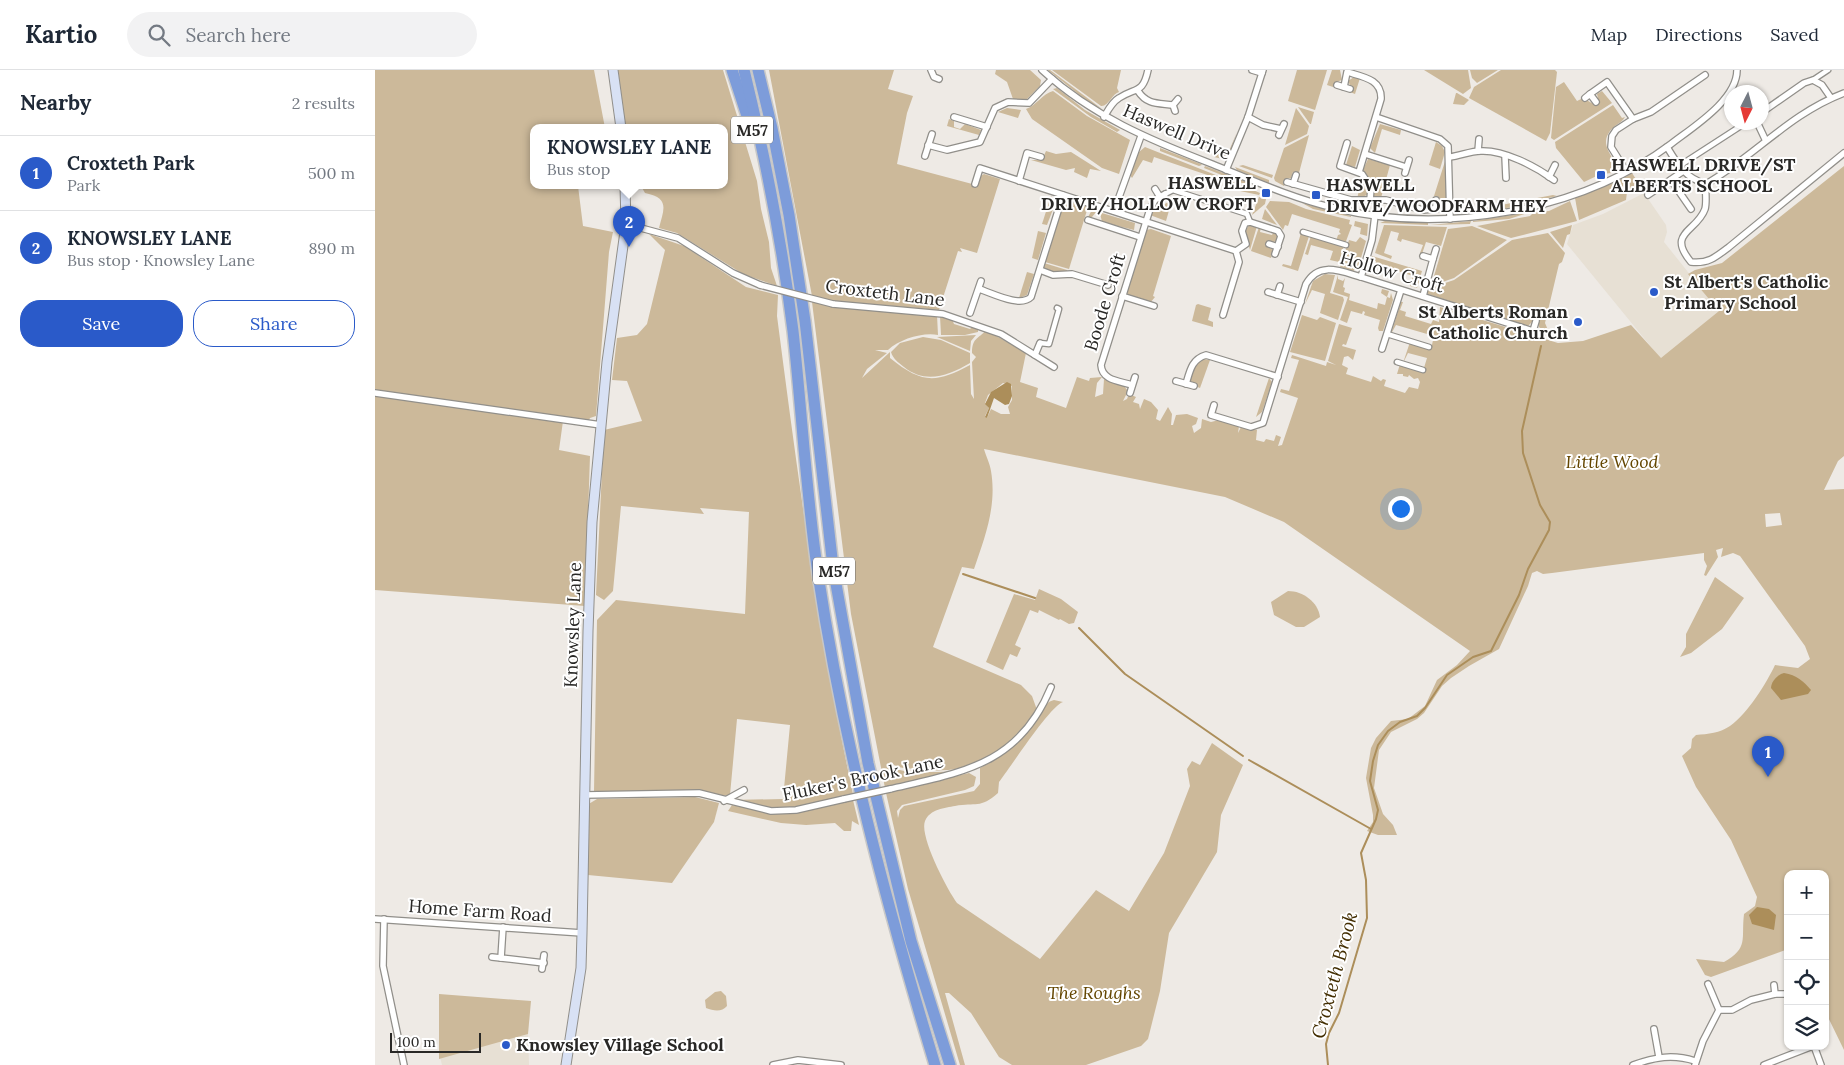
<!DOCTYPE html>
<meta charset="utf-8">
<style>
:root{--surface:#fff;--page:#f2f2f3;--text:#1f2937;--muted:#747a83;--line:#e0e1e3;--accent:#2a5ac9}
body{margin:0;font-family:Lora,serif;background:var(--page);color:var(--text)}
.controls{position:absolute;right:15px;bottom:15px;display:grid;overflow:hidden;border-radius:10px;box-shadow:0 1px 4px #0004}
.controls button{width:45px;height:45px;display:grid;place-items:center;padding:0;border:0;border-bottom:1px solid var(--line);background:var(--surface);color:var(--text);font:25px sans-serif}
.compass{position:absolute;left:1349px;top:15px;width:45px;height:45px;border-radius:50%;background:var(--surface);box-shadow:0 1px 4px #0004;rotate:186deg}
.scale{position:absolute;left:15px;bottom:12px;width:91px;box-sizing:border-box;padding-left:5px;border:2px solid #292826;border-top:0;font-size:14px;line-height:18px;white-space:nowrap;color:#292826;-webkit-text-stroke:4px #fff;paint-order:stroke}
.you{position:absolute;left:1025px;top:438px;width:18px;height:18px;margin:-12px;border:4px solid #fff;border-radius:50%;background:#1a73e8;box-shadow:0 0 0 8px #1a73e833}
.badge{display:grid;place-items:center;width:32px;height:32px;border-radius:50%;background:var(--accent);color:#fff;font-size:16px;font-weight:700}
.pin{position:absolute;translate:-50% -41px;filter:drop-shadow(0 1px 2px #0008)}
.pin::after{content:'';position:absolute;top:26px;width:18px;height:15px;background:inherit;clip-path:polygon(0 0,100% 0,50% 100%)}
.popup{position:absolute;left:155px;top:54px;width:198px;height:65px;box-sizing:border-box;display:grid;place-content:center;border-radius:10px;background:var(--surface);filter:drop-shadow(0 1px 4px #0005);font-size:16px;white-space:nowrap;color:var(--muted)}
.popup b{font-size:19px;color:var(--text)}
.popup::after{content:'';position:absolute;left:50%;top:100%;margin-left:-10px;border:10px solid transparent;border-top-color:var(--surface)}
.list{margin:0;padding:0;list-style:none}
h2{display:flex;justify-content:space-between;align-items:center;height:65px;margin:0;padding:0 20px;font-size:21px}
h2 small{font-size:16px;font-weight:400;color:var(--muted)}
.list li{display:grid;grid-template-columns:32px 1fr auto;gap:15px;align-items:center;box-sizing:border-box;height:75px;padding:0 20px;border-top:1px solid var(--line)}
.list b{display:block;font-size:19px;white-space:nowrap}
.list p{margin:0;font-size:16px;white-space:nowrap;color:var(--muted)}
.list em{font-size:16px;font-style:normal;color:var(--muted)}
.actions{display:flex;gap:10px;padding:15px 20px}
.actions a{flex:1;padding:11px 0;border:1px solid var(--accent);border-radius:20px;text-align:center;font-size:18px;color:var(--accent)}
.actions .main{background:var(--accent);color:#fff}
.icon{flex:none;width:28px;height:28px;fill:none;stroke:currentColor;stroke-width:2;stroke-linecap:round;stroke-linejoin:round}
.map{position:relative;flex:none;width:1469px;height:995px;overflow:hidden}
header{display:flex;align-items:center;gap:30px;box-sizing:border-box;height:70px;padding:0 25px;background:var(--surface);border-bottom:1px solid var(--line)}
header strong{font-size:24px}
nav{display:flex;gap:28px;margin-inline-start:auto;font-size:18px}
.search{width:350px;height:45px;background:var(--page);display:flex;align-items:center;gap:12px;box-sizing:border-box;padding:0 18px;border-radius:28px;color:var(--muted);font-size:19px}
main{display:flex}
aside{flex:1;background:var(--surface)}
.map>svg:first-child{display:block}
.built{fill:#e7e0d4}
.green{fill:#ccb99a;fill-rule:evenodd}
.water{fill:#ac8e5a}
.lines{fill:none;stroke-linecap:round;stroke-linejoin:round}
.stream{stroke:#ac8e5a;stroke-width:2}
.pedestrian-casing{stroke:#918f8a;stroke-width:7}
.minor-casing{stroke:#918f8a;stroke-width:8}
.secondary-casing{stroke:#918f8a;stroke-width:11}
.motorway-casing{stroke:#c7c7c7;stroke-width:14}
.pedestrian{stroke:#fff;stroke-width:4.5}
.minor{stroke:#fff;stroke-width:5.5}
.secondary{stroke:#d8e1f4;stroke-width:9}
.motorway{stroke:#7d9cda;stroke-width:11}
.minor-bridge-casing{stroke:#918f8a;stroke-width:8;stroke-linecap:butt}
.minor-bridge{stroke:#fff;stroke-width:5.5}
.poi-dot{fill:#2a5ac9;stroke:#fff;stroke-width:2}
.labels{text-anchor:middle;stroke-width:4;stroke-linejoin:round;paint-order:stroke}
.shield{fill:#fff;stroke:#696867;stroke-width:1}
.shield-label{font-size:16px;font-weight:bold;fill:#292826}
.street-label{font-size:18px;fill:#292826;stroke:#fff}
.poi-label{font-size:18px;font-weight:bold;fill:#292826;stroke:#fff;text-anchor:start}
.park-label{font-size:18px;font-style:italic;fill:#644600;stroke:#fff}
.water-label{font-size:19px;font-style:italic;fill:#422d00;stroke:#fff}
</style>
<header>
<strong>Kartio</strong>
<div class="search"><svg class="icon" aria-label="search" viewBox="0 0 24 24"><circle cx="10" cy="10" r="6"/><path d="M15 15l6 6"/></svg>Search here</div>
<nav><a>Map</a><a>Directions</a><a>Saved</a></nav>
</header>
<main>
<aside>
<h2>Nearby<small>2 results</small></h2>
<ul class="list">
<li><span class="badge">1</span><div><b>Croxteth Park</b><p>Park</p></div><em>500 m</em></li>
<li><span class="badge">2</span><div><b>KNOWSLEY LANE</b><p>Bus stop · Knowsley Lane</p></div><em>890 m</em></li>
</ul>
<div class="actions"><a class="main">Save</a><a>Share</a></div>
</aside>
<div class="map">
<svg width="1469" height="995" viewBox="0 0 1469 995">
<rect width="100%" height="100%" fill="#eeeae5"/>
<g class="built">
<path d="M1269,123L1291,155L1292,162L1289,172L1344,241L1286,289L1192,174L1198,155L1228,144Z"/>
<path d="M153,963L154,995H67L65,987Z"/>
</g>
<g class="green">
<path d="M0,0H219L230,58H159V116H203L208,156L238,162L234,182L221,346L215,348L213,352L0,321Z"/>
<path d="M241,0H348L382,111L386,139L394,172L396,198L402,216L368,204L302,163L284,158C289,139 295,128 270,123L266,116H349V58H251Z"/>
<path d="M394,0H519L513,19L538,26L532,43L522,94L601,115L604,107L609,104L625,109L602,183L585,178L587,182L583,181L564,240L459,231L437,226Z"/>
<path d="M621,0H655L666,10L665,16L651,30L638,29L632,12L620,4Z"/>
<path d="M673,0H675L727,39L712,31Z"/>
<path d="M677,0H746L742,18L744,22C738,23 733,37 726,36Z"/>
<path d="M922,0H952L940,40L913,31Z"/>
<path d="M957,0H965L967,10L961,12L958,17L952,15Z"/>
<path d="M1049,0H1093L1096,18L1088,24Z"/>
<path d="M1095,0H1123L1102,13L1097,8Z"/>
<path d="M1126,0H1180L1182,2L1175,63L1171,71L1094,28L1099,17Z"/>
<path d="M979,7L985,8L980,24L975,22L976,17L973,11Z"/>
<path d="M1189,12L1202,31L1208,28L1220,35L1224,33L1222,24L1227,21L1237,33L1179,70L1176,68L1181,17Z"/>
<path d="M682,18L710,40L745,60L742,62L716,47L678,19Z"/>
<path d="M678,21L712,46L755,70L744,104L727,98L657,49L651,39C662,35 667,24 678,21Z"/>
<path d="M1081,23H1082L1094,30L1089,35L1078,34Z"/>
<path d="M1238,35L1247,48L1250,47C1247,53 1239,55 1235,61C1224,76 1239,84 1240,98L1237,103L1226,104L1209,112L1181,78L1180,72Z"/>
<path d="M923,37L939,42L936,54H935Z"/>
<path d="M632,38L646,40L643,48L623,42Z"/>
<path d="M921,38L934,56L932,64L910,75Z"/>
<path d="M574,49L579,51V57L585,59L590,54L606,60L604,65L572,56Z"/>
<path d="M1005,54L1026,60L1025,65L1007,59L1000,83L995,78Z"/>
<path d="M862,62L852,90L839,87L849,80L854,81Z"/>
<path d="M934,65L924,103L918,102L916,108L911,109L909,116L900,111L899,108L909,78Z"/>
<path d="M1061,72L1067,76L1070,82L1065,99L1054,95Z"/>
<path d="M977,76L985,80L980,97L971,95Z"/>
<path d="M770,77L871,117L885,123L884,125L865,121V116L779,87L777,93L768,90L757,108L755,105L764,82Z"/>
<path d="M785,78L826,94L827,95L824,96L785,81Z"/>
<path d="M671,81L681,84L696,82L726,101L715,99L712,108L699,102L700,98L691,100L656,90H667Z"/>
<path d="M1072,85V138L1071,141L1070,135L1065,133L1064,127L1059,126Z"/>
<path d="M993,89L1015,95L1006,128L999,126L996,112L988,100Z"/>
<path d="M868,95L898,105L897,108L864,96Z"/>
<path d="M830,96L872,112L882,119L829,98Z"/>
<path d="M1469,96V386L1463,391L1449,420L1469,419V980L1450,941V804H1413V879L1336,907L1330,905L1321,889L1349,892C1374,878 1366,869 1369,844L1380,836L1382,827L1356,770L1321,717L1307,686L1316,678L1317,669L1321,665C1333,664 1345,663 1355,656C1373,643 1391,614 1400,595L1423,598L1435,589L1430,576L1365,486L1358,483L1346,487L1348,478L1341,480L1343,487L1331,506L1329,505L1332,496L1329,490V483L1177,503L1168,504L1162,501L1157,503L1153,516L1124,579L1094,596L1076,608L1067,616L1049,643L1042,649L1016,662L1004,680L999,718L1008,744L1018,755L1022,765H1003L992,761L998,752V745L991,708L996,678L1001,668L1016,651L1033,649L1050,636L1062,610L1082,595L1095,581L909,452L850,427L609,379C611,386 615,394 616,401C622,436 610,467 599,499L587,497L558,577L646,615L657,626L662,640C630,682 598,707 542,699C534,698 522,699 517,693L515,695C526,706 563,701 578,702L510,718L476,544L437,232L462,237L562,245L563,265C548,262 525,269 513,280H500L512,283L492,299L487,308L515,282V288C546,313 560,314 595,295L596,324L599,329L597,292L601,287L597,283C597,267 604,269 611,260L651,283L645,312L663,318L661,327L691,338L702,307L714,311L715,308L727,307L722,313L720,327L728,324L729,309L749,316L753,321L748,331L752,329L754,324L761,327L758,332L764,334L765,339L769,329L776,332L783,340L781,349L785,351L793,337L797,344L796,355H798L801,345L812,344L823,348L821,354L817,356L819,363L826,358L827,349L836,352L844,350L864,356L863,363L866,357L882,360L881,370L889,372L891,369L899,371L901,365L906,367L903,376L907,375L923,328L905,322L906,319L914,321L924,290L916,288L917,285L951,296L952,292L961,295L953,291L964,254L977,258L971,275L968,274L967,276L981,280L978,290L973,286L969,287L967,295L973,298L971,304L996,312L998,306L1006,311L1008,309L1011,310L1009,316L1030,323L1034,317L1043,319L1045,312L1043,308L1039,309L1034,305L1033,307L1028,306V304H1022L1025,294L1048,301L1052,288L1033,283L1028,293L1035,272L1056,279L1059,266L1021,255L1016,264L1026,232H1028L1025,240L1031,242L1030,246L1056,254L1058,250L1064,252L1065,237L1183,273L1208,271L1256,255L1286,288L1344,241L1313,204L1320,200L1347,193ZM628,313L637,316V330L633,337L635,344H626L616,339L612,348L610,346L614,338L610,333L613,325ZM1405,443L1407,455L1391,457L1390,444Z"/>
<path d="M860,97L894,110V113L862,100Z"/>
<path d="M1257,103L1268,120L1253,121L1242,112Z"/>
<path d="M987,108L993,118L992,125L982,129Z"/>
<path d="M1240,112L1252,122L1251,130L1204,150L1200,128Z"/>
<path d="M1178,125L1182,126L1138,137L1098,143L1100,140Z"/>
<path d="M676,126L680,134L672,155L667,154Z"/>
<path d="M884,127L891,129L890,134L877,145Z"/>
<path d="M797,130L791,151L775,145L778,136L782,134L788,135Z"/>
<path d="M694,131L713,137L694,199L670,192L686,139Z"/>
<path d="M895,131L914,132L931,139L975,150L974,154L977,155L970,174L961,171L963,165L966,164L964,162L965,159L917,144L913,156L910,155L908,160L891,137Z"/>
<path d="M1195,131L1202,151L1136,168L1102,156L1155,146L1159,142L1174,141Z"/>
<path d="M927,133L976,146V147L938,139Z"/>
<path d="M890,139L902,155L887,149Z"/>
<path d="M717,140L760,153L759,160L727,152L725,143L721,142L717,147H713Z"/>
<path d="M1156,142L1134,149L1098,152V151Z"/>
<path d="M980,151L993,154L992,166L985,164L986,158L979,156Z"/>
<path d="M1010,151L1053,153V155L1005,153Z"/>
<path d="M1096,151L1095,154L1055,155Z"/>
<path d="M874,155L882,156L875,180L870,162Z"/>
<path d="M1009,155L1072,157L1066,176L1051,172L1047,184L1045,183L1048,175L1027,169L1026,172L1022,170L1024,163L1016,161L1009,183L1017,186L1016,189L1000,183Z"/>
<path d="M1197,155L1195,164L1192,165L1188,178L1175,162Z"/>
<path d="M1097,156L1132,170L1079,208L1056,216L1073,159Z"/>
<path d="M884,157H886L885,162L897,165L899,161L902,163V170L899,172L893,171L891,176L898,180L896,188L876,181Z"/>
<path d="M776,159L796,166L778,226L780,227L775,233L753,226L752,222L771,160Z"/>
<path d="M663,161L671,163L663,190L657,188Z"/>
<path d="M926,163L934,166L923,201L907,196L908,194L916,196Z"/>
<path d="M1173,163L1190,183L1187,192L1184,194L1170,253L1173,260L1170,263L1164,257V252L1159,250L1152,257L1053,224L1052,219L1079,210L1137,170Z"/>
<path d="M274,164L309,176L371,217L403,225L402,246C423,407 444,566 478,724L419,737L391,738L356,730L408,729L415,655L362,649L355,725L345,726L324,720L219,722L222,550L241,530L370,544L374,442L325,438L329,444L246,436L238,521L229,530L221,525L229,360L267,351L252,311L237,310L242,268L262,265L272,254L290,180Z"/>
<path d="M936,166L969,176L964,192L955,190L958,181L936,175L933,185L930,184Z"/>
<path d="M985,167L991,171L983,198L978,201L965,197L974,170L981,172Z"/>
<path d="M997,186L1047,201L1042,218L1035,216L1038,206L1001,194V191H998L995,201L992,200Z"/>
<path d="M669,193L692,200L693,202L679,204L669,199Z"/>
<path d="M652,202L659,204L652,225L644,228Z"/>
<path d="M950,204L960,205L955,223L968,227L969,230L963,250L945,243L950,224L937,220L930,234L938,211Z"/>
<path d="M963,205V209L968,211L970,208L968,217L970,218L969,222L975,224L974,230L1002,239L1003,233L1010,235L1012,227L1006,223L1007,219L1014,221L1012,227L1015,228L1016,223L1018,230L1008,261H1004L1003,258L1005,250L989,245L990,242L988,241L987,244L976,241L972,253L965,250L973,227L958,222Z"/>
<path d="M823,234L836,238L833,250L838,252V257L817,251L821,235Z"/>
<path d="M927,245L942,250L945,247L961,253L950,291L915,282Z"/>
<path d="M565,246L577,249L579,254L595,259L598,256L603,257V262L590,265H566Z"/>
<path d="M601,265L596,271L595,281L562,267Z"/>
<path d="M548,267L566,270L595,283V293C573,306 550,314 529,297C523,292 518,289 516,282L525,273Z"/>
<path d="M828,289L835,290L825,318L818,315L815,310L820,294Z"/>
<path d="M894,308L897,312L887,342L881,347Z"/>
<path d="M0,324L188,351L184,380L215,386L210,536L0,520Z"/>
<path d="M1340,507L1369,528L1347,559L1316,583L1305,587L1311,577V564Z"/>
<path d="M664,519L686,529L703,542L699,553L694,554L685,549L684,550L664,540L663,543L655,540L640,575L646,578L642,587L635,584L628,600L611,592L639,524L660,530Z"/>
<path d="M913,521C928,521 943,532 945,547L929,557H921L899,545L896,532Z"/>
<path d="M679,630L688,632C675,636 635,698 624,712L623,723C605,739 601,732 580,736C570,738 555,739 550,751C544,766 572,819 582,833L665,889L721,820L754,841L789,783L815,716L812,699L817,691L825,695L837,673L868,695L846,745L842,782L794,863L785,921L773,969L766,976L711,995H637L624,987L596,943L574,923H570L590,995H585L533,819L511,723L594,703L601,707L599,716L590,720L527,735L522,741L523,748L525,740L529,736L599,721L605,714V698C624,688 643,674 657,656C664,647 667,633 679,630Z"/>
<path d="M320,727L344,733L339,752L297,813L213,805L212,735L222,729Z"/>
<path d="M478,730L484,755L477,751L476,761H469L460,753L431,755L406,753L353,741L357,735C408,746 428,742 478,730Z"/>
<path d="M346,921L351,926L352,936C347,942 339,941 331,938L330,930L340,922Z"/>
<path d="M64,924L156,931L153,964L64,989Z"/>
</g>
<g class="water">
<path d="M632,312L636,314L637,326L634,334L630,335L619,328L612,348L610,347L614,338L610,334L616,322Z"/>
<path d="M1409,603C1422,605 1428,611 1436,620L1433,624L1406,630L1396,618C1396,612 1403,604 1409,603Z"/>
<path d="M1382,837L1394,839L1401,845L1399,860L1377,854L1374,845Z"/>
</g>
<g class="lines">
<g class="stream">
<path d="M588,504L660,528"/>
<path d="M704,558L750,604L868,686"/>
<path d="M874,690L996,759"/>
<path d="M953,995L951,974L954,963L964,943L992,848L991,810L986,783L1001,749L1003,740L995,711L998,691L1003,675L1013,661L1025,652L1042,646L1050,638L1072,605L1098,587L1116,581L1144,525L1153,499L1174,460L1175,452L1165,435L1148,383L1147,361L1166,276"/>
</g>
<g class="pedestrian-casing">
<g id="pedestrian">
<path d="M1438,10L1453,0"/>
<path d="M1304,96L1372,52"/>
<path d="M790,124L798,120L872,144L875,152"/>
<path d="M928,162L971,175"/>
<path d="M1012,264L1054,277"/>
<path d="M665,273L674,274L684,239L682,238"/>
<path d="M1022,292L1048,300"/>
</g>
</g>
<g class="minor-casing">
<g id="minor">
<path d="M556,0L559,7L564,9"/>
<path d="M667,0C717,46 775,70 837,94C877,110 917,128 959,138C1069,165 1205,142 1296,74C1318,57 1362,30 1362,0"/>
<path d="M877,0L887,3"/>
<path d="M962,15L975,19"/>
<path d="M969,17L972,2C988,7 1007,9 1006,29L984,102"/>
<path d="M763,21C772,35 783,33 798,35"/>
<path d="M1215,24L1232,12L1258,49"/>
<path d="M1210,28L1215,24L1221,32"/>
<path d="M800,41L798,35L803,29"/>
<path d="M1386,43L1429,13L1438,10L1447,15L1456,28"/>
<path d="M579,47L612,57"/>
<path d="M729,47C733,40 737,32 744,28C761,17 768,24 773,0"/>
<path d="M873,47L888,55L906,59"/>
<path d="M1001,47L1065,69L1073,76L1075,149"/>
<path d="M1382,52L1390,69"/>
<path d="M904,65L909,54"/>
<path d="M972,73L965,96L987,104L996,118L995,130"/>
<path d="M553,75L572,80L605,72L620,38L633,32L654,33L677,9"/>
<path d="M1292,77C1303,95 1310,108 1331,114C1380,86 1414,44 1469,23"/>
<path d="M1103,81L1104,69"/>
<path d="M990,84L1031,97"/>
<path d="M550,86L557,64"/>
<path d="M1130,86L1131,108"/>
<path d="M1075,87C1085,86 1095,81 1106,81C1129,80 1160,96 1179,110"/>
<path d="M851,100L873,47L888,0"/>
<path d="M1251,101L1236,77L1237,66L1241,60L1258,49L1276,42L1330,5"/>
<path d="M1030,103L1034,90"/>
<path d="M1174,107L1180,95"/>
<path d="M1296,110L1316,139"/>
<path d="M644,111L652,83L666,87"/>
<path d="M912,112L976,130H1011L1048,140L1067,138"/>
<path d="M600,114L605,98L861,181"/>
<path d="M918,114L921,105"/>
<path d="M1331,114C1330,122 1332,132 1330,139C1322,162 1291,162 1316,192C1333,194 1341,187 1354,177L1469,83"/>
<path d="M780,119L785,127"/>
<path d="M1273,125L1307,102"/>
<path d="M1061,130V138"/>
<path d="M739,141L766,66"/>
<path d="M713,150L765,167"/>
<path d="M251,154L303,168L358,203L385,215"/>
<path d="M894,174L903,177"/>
<path d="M1048,186L1058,189L1048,226"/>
<path d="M1058,189L1061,179"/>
<path d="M665,200L678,205L697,204L733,215"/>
<path d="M986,207L997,170L1000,145"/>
<path d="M604,219C617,223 645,238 656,227L688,125"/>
<path d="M893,222L926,232"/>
<path d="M902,225L905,216"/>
<path d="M747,226L779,236"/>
<path d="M458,234L568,244L626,264L679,297"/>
<path d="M595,243L606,211"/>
<path d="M848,245L864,192L861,181L871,174L867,161L870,153L875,152L903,161L906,166L900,184"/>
<path d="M1161,251L1158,261L1165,263"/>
<path d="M1007,279L1026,220"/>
<path d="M660,285L665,273"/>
<path d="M801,311L819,316"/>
<path d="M811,314C815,300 817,289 831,285L903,307"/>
<path d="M757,315C745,311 727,311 726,295L775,139L780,130L790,124"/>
<path d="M0,323L226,355"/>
<path d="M755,323L760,307"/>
<path d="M839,335L836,345L876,357L888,353L931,214C944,191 965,201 986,207L1158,261"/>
<path d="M515,719C588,702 644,695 676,617"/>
<path d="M209,725L324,723L396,741L421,740L469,729"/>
<path d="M349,731L369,720"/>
<path d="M0,849L207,863"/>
<path d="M9,849L8,896L29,995"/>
<path d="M128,857L126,888L169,893"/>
<path d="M117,887L126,888"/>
<path d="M167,899L169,885"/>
<path d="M1399,915L1400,924H1411"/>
<path d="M1344,940H1357L1376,930L1400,924"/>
<path d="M1279,959L1284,987"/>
<path d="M1439,976L1446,995"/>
<path d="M398,995L423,990L466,995"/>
<path d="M1258,995C1280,987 1298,984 1320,991"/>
<path d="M1320,995L1328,971L1344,940L1333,914"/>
<path d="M1389,995L1438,976"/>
</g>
</g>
<g class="secondary-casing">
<g id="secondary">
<path d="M238,0L246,58"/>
<path d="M191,995L206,898L207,863L213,561L217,452L232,292L251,154L250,116"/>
</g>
</g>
<g class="motorway-casing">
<g id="motorway">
<path d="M357,0L374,52"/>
<path d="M369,0C390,86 407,173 418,261C427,342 431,424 443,504C468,672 511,833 560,995"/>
<path d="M383,0L397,58L414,145L430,251L458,497L493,693L536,871L575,995"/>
</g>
</g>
<use href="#pedestrian" class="pedestrian"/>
<use href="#minor" class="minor"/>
<use href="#secondary" class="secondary"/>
<use href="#motorway" class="motorway"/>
<g class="minor-bridge-casing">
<g id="minor-bridge">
<path d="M385,215L458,234"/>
<path d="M469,729L515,719"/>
</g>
</g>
<use href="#minor-bridge" class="minor-bridge"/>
</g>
<g class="poi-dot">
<rect x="1221" y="100" width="10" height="10" rx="2.5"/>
<rect x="886" y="118" width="10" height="10" rx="2.5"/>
<rect x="936" y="120" width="10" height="10" rx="2.5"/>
<circle cx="1279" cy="222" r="5"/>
<circle cx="1203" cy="252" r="5"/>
<circle cx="131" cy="975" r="5"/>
</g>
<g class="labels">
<g class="shield">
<rect x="356" y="46.5" width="42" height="27" rx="4"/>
<rect x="438" y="487.5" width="42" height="27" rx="4"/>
</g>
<g class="shield-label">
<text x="377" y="66">M57</text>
<text x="459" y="507">M57</text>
</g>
<g class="street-label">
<text transform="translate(802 62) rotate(23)" y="6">Haswell Drive</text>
<text transform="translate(1017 202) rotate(16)" y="6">Hollow Croft</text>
<text transform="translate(510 223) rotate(7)" y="6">Croxteth Lane</text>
<text transform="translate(730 232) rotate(-73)" y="6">Boode Croft</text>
<text transform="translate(198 555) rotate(-88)" y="6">Knowsley Lane</text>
<text transform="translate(488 708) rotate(-12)" y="6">Fluker's Brook Lane</text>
<text transform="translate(105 841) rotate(4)" y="6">Home Farm Road</text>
</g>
<g class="poi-label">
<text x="1236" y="101">HASWELL DRIVE/ST<tspan x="1236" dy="21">ALBERTS SCHOOL</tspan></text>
<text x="881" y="119" text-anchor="end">HASWELL<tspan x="881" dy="21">DRIVE/HOLLOW CROFT</tspan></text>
<text x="951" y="121">HASWELL<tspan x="951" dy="21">DRIVE/WOODFARM HEY</tspan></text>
<text x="1289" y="218">St Albert's Catholic<tspan x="1289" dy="21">Primary School</tspan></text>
<text x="1193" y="248" text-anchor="end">St Alberts Roman<tspan x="1193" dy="21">Catholic Church</tspan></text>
<text x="141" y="981">Knowsley Village School</text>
</g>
<g class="park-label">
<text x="1237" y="398">Little Wood</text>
<text x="719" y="929">The Roughs</text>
</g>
<g class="water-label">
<text transform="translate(959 905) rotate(-75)" y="7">Croxteth Brook</text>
</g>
</g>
</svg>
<div class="controls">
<button>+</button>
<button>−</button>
<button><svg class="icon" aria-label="locate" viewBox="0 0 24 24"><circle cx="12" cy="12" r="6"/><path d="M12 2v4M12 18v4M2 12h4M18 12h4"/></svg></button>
<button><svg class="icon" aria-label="layers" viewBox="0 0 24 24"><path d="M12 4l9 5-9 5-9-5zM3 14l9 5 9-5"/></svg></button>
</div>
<svg class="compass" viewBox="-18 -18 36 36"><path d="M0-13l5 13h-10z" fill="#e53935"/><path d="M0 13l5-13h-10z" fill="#747a83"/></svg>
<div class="scale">100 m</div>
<div class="you"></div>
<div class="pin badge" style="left:1393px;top:707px">1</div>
<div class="pin badge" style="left:254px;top:177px">2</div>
<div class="popup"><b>KNOWSLEY LANE</b>Bus stop</div>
</div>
</main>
